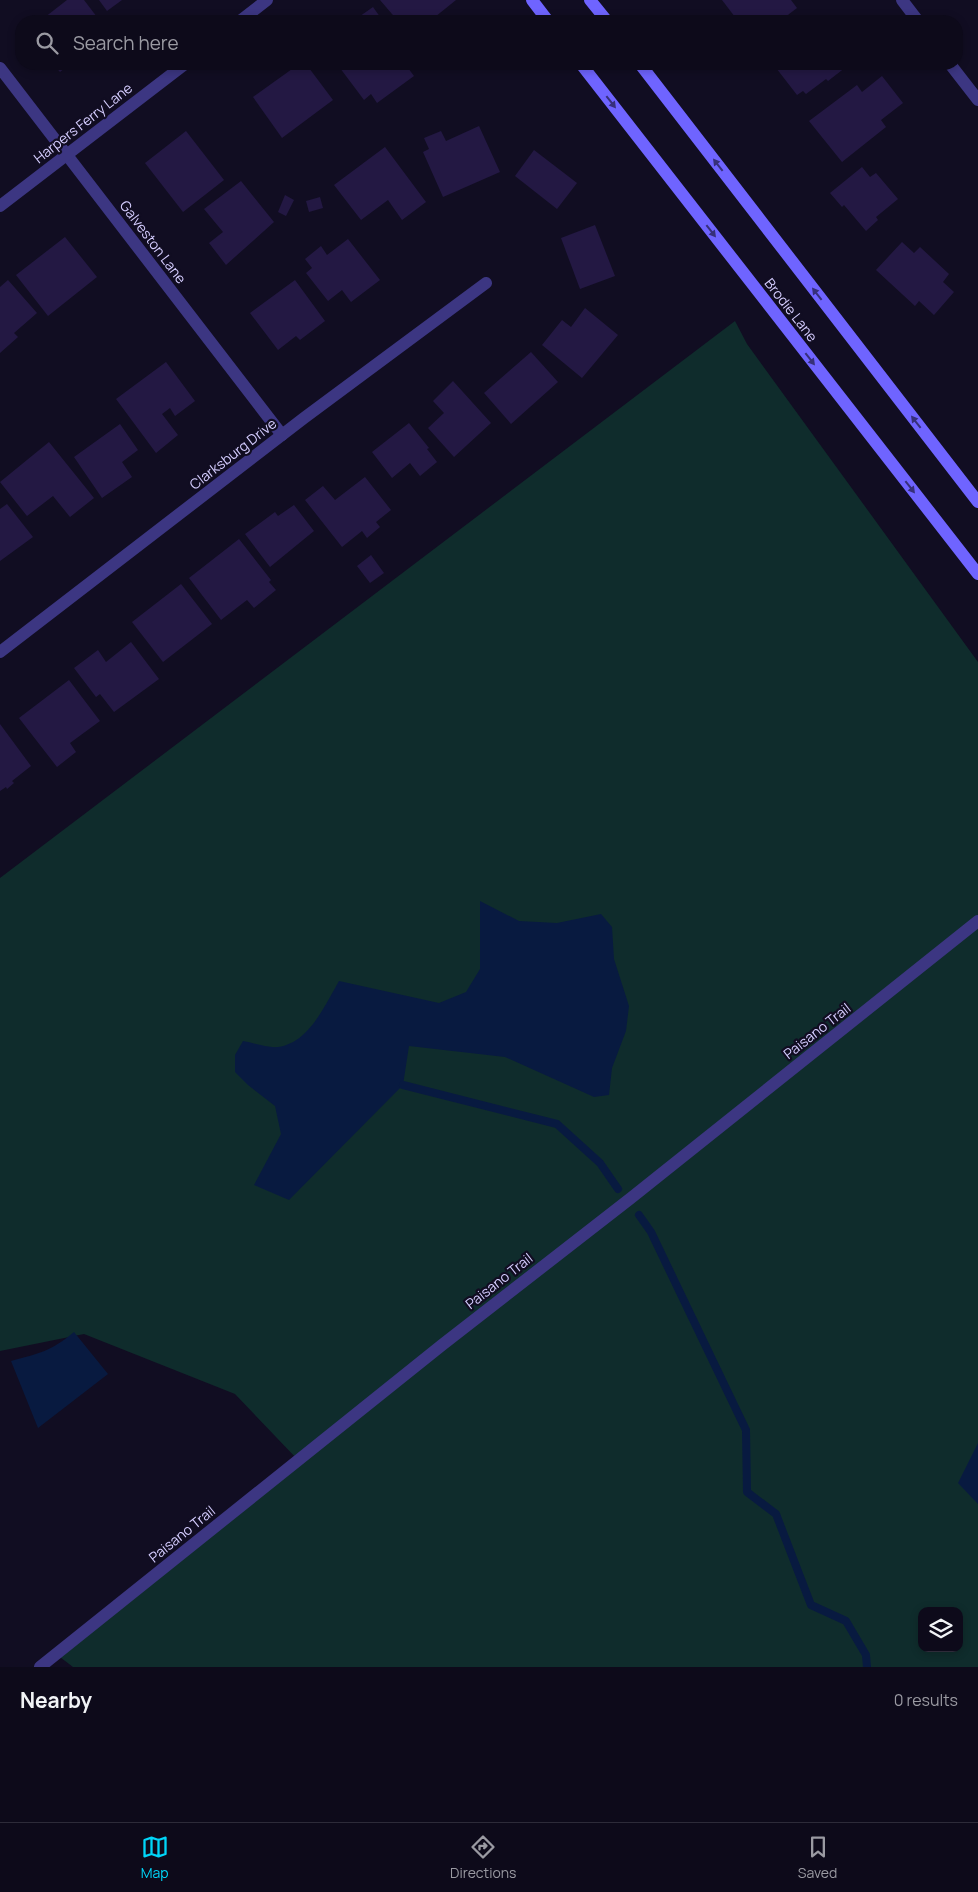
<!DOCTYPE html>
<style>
:root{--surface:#0d0a1a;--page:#161323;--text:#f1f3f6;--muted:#9a9aa2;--line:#2d2b39;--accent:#00d5f8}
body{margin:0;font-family:Manrope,sans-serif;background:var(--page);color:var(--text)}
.controls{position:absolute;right:15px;bottom:15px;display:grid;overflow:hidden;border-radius:10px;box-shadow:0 2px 8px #0003}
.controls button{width:45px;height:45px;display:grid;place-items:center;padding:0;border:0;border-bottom:1px solid var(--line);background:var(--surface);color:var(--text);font:25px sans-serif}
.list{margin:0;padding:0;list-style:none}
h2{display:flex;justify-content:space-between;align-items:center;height:65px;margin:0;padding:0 20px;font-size:21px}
h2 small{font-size:16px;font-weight:400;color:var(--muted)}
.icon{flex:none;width:28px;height:28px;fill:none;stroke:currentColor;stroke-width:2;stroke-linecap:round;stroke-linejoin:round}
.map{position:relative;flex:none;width:978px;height:1667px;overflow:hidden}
.search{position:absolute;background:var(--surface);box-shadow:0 2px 8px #0003;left:15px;right:15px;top:15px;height:55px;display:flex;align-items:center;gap:12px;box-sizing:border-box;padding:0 18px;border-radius:20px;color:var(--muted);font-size:19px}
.sheet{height:155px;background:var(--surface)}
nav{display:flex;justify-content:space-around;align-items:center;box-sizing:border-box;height:70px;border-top:1px solid var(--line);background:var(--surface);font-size:14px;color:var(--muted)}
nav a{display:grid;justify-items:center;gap:2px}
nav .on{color:var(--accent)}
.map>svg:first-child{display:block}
.green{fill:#0f2c2c;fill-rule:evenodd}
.water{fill:#081a40}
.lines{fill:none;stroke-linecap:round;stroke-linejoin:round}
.stream{stroke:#081a40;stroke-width:8}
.building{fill:#231843}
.street{stroke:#3c3682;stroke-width:12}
.secondary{stroke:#6f64ff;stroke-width:12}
.oneway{fill:#37307a}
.labels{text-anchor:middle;stroke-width:4.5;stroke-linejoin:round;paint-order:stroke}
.street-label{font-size:14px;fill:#d5cdff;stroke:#110d22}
</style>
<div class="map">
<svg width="978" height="1667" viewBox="0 0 978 1667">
<rect width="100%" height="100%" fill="#110d22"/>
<path class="green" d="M735,321L747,344L978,662V1667H73L56,1654L298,1460L235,1394L84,1334L0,1351V878ZM922,1611H959V1648H922Z"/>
<g class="water">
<path d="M480,901L519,921L557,923L601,914L612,927L614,959L629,1006L626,1031L612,1068L609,1095L594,1097L505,1057L409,1046L403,1085L289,1200L254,1185L281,1134L275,1106L248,1085L235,1072V1055L243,1041C254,1043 268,1048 278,1047C309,1043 325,1005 339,981L439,1003L466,992L480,969Z"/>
<path d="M74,1332L108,1374L38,1428L11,1361C40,1353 50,1352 74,1332Z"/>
<path d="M978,1443V1504L958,1483Z"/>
</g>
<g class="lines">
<g class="stream">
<path d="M403,1085L557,1124L600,1163L618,1189"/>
<path d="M639,1215L651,1232L746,1430L747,1492L776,1514L811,1605L846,1621L866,1655L867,1667"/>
</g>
</g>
<g class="building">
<path d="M67,0H84L100,21H40Z"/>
<path d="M99,0H122L107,11Z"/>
<path d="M380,0H456L430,21H398Z"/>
<path d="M722,0H791L797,8L780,21H738Z"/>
<path d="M373,7L383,21H353Z"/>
<path d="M53,64H70L60,72Z"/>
<path d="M299,64H306L333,100L282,138L253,97Z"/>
<path d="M337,64H414L408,68L414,76L377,103L371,94L364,100Z"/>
<path d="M773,64H844L846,67L828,81L826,79L806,94L803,91L797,95Z"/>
<path d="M882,76L903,103L881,120L886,127L842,162L809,121L857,85L862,92Z"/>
<path d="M479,126L500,172L443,197L423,152L429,149L424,138L441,131L446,141Z"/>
<path d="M186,131L224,180L183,212L145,163Z"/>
<path d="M385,147L426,202L402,220L388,200L361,220L334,185Z"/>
<path d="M534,150L577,183L557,209L515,176Z"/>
<path d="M862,167L870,177L876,173L898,199L876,217L878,220L866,231L844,205L842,207L830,193Z"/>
<path d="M241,181L274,222L226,265L209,243L223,232L204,209Z"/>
<path d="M285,195L294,200L286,216L278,212Z"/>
<path d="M320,197L323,208L309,212L306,201Z"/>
<path d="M595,225L615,276L580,289L561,238Z"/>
<path d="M65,237L97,277L48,316L16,275Z"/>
<path d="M348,239L380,280L351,302L342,290L328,301L306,273L312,268L305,259L321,246L327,255Z"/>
<path d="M902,242L914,253L920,247L949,274L943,282L954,292L934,315L919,301L915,306L876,270Z"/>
<path d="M8,280L37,313L14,333L18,337L0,353V287Z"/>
<path d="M295,280L325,321L300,340L296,336L278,350L250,313Z"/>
<path d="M585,308L618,335L582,378L542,345L562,320L571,327Z"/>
<path d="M531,352L558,382L511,424L484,393Z"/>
<path d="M166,362L195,401L175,416L170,408L162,414L178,435L156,453L116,399Z"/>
<path d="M453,381L491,423L454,457L428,428L444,413L433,401Z"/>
<path d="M409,423L429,448L427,449L437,462L420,476L410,463L392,478L372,452Z"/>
<path d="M120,424L138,450L122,462L132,477L102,498L74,457Z"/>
<path d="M49,442L94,498L70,517L53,496L27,516L0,482Z"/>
<path d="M365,477L391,510L376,522L380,527L367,538L362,531L342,547L305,500L323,486L335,500Z"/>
<path d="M7,504L33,537L0,561V509Z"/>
<path d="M294,505L314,531L270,567L245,534L275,512L278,516Z"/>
<path d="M239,539L271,580L269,582L276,590L254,608L247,600L221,620L189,578Z"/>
<path d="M371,555L384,573L370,583L357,566Z"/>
<path d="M181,584L212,624L163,662L132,622Z"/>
<path d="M131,642L159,679L114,712L100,694L96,697L74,668L98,650L106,662Z"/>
<path d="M69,680L100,721L70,743L76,752L57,767L19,718Z"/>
<path d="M0,724L31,766L12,781L14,783L7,789L6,787L0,791Z"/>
</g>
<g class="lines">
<g class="street">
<path d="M902,0L918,21"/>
<path d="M240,21L267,0"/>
<path d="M950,64L978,100"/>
<path d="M0,68L282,435"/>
<path d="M0,206L185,64"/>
<path d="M0,652L304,418L486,283"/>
<path d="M40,1667L442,1345L631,1198L978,921"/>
</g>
<g class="secondary">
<path d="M532,0L548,21"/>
<path d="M590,0L607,21"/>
<path d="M581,64L978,574"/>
<path d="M640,64L978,502"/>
</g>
</g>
<defs><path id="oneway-solid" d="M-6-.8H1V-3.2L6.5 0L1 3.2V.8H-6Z" transform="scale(1.25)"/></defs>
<g class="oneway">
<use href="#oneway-solid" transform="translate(611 102) rotate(52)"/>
<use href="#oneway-solid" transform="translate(718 165) rotate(-128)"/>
<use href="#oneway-solid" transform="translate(711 231) rotate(52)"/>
<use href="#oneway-solid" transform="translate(817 294) rotate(-128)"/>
<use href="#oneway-solid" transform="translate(810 359) rotate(52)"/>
<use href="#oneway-solid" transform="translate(916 422) rotate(-128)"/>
<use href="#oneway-solid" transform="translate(910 487) rotate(52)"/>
</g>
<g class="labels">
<g class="street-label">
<text transform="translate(83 123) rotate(-38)" y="5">Harpers Ferry Lane</text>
<text transform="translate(153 242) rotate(53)" y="5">Galveston Lane</text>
<text transform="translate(791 310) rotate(52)" y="5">Brodie Lane</text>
<text transform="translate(233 454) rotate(-38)" y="5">Clarksburg Drive</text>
<text transform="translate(817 1031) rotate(-38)" y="5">Paisano Trail</text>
<text transform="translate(499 1281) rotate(-38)" y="5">Paisano Trail</text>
<text transform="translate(182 1534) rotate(-39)" y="5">Paisano Trail</text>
</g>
</g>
</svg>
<div class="controls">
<button><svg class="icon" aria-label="layers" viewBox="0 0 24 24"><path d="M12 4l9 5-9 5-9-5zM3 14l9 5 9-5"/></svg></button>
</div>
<div class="search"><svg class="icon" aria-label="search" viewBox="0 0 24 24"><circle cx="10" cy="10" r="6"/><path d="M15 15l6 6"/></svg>Search here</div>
</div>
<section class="sheet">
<h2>Nearby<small>0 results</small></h2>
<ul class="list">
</ul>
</section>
<nav>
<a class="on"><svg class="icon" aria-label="map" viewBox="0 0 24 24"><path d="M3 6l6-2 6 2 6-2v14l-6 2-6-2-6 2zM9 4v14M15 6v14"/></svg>Map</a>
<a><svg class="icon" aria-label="directions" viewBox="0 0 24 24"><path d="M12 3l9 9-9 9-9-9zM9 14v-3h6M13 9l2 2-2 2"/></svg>Directions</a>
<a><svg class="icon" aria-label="saved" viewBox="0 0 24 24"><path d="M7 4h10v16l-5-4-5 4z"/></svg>Saved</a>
</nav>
